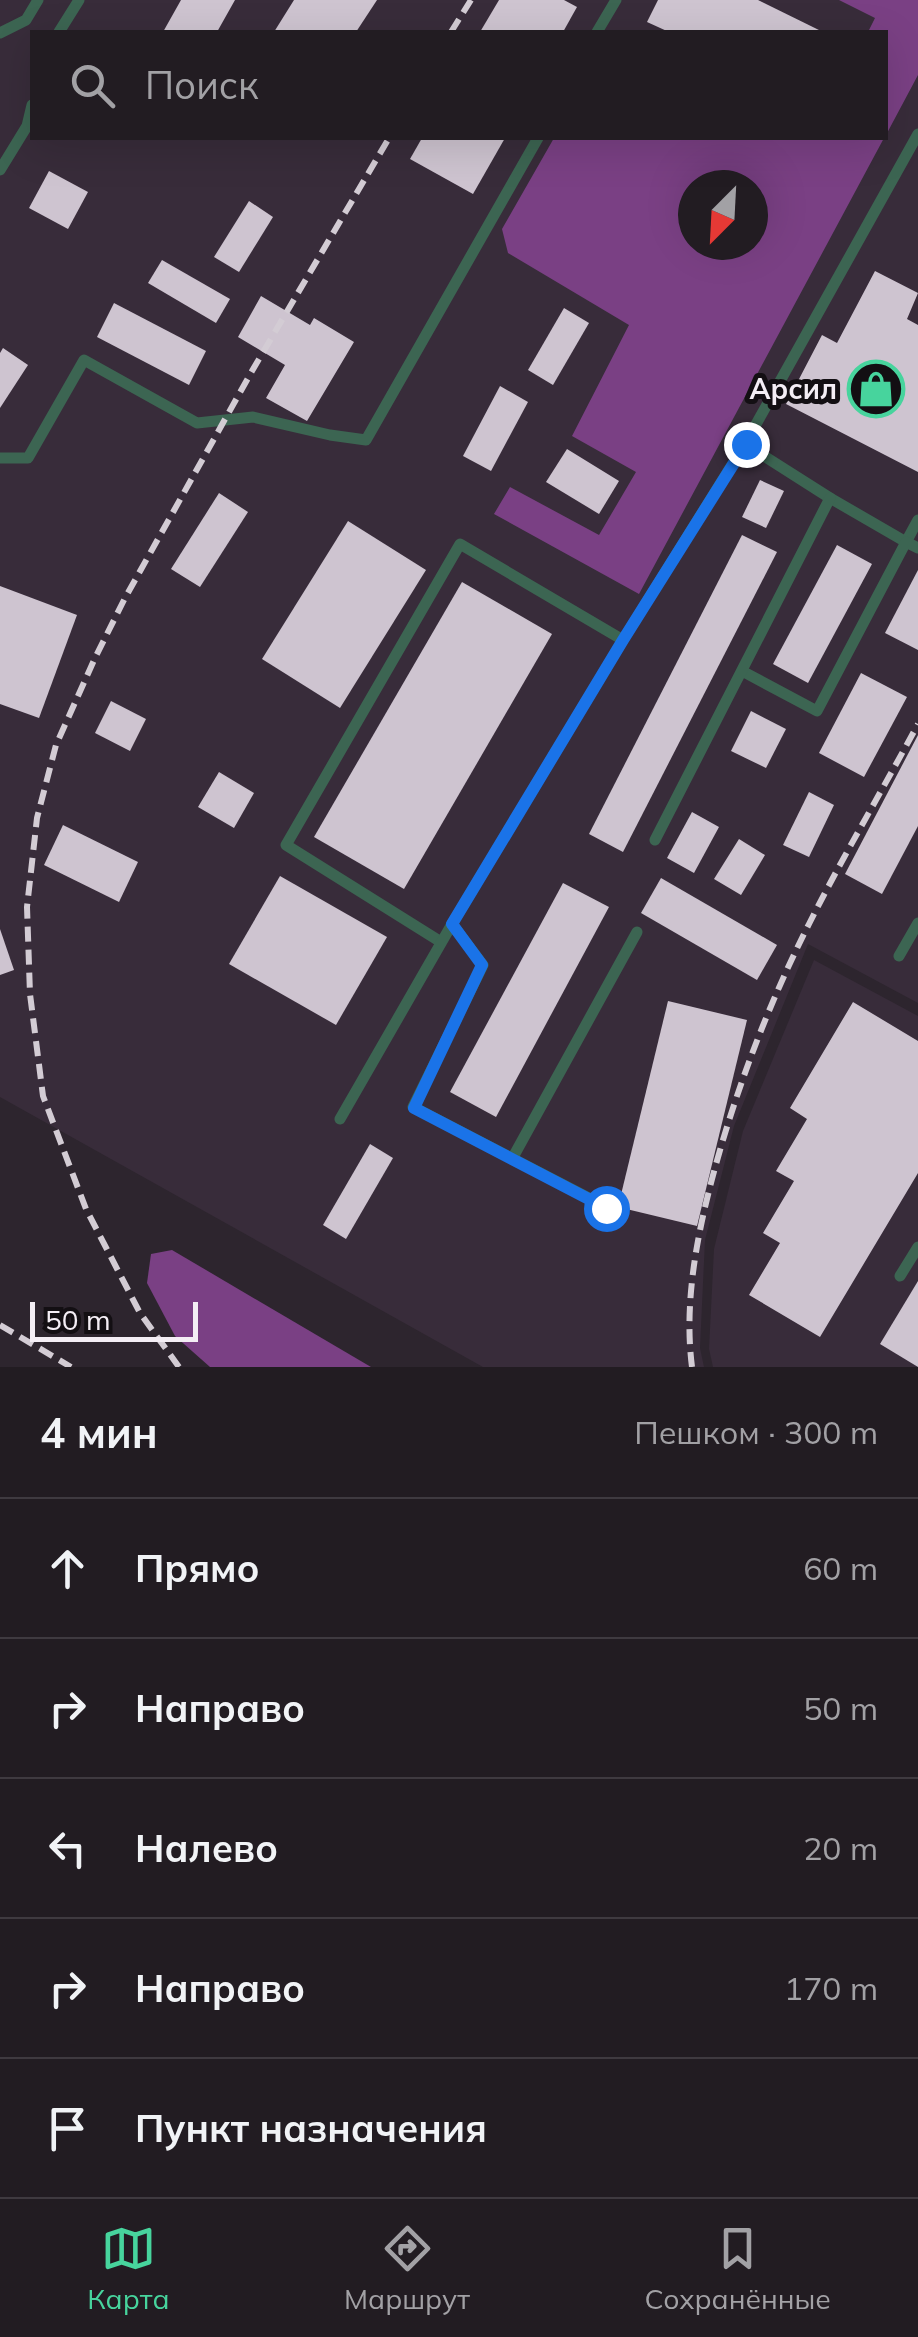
<!DOCTYPE html>
<html lang="ru">
<meta charset="utf-8">
<style>
:root{--surface:#221c22;--page:#2a252a;--text:#f1f3f6;--muted:#a2a1a5;--line:#3f3a40;--accent:#47d49d}
body{margin:0;font-family:Mulish,sans-serif;background:var(--page);color:var(--text)}
.compass{position:absolute;left:678px;top:170px;width:90px;height:90px;border-radius:50%;background:var(--surface);box-shadow:0 10px 40px #0002;rotate:204deg}
.scale{position:absolute;left:30px;bottom:25px;width:168px;box-sizing:border-box;padding-left:10px;border:5px solid #f4eef5;border-top:0;font-size:28px;line-height:35px;white-space:nowrap;color:#f4eef5;-webkit-text-stroke:8px #130f13;paint-order:stroke}
.stop{position:absolute;width:30px;height:30px;margin:-22px;border:8px solid #1a73e8;border-radius:50%;background:#fff}
.stop.end{background:#1a73e8;border-color:#fff;box-shadow:0 2px 10px #0008}
.list{margin:0;padding:0;list-style:none}
h2{display:flex;justify-content:space-between;align-items:center;height:130px;margin:0;padding:0 40px;font-size:42px}
h2 small{font-size:32px;font-weight:400;color:var(--muted)}
.list li{display:grid;grid-template-columns:65px 1fr auto;gap:30px;align-items:center;box-sizing:border-box;height:140px;padding:0 40px;border-top:2px solid var(--line)}
.list b{display:block;font-size:38px;white-space:nowrap}
.list em{font-size:32px;font-style:normal;color:var(--muted)}
.icon{flex:none;width:55px;height:55px;fill:none;stroke:currentColor;stroke-width:2;stroke-linecap:round;stroke-linejoin:round}
.map{position:relative;flex:none;width:918px;height:1367px;overflow:hidden}
.search{position:absolute;background:var(--surface);box-shadow:0 10px 40px #0002;left:30px;right:30px;top:30px;height:110px;display:flex;align-items:center;gap:25px;box-sizing:border-box;padding:0 35px;border-radius:0px;color:var(--muted);font-size:38px}
.sheet{height:830px;background:var(--surface)}
nav{display:flex;justify-content:space-around;align-items:center;box-sizing:border-box;height:140px;border-top:2px solid var(--line);background:var(--surface);font-size:28px;color:var(--muted)}
nav a{display:grid;justify-items:center;gap:5px}
nav .on{color:var(--accent)}
.map>svg:first-child{display:block}
.built{fill:#382c3a;fill-rule:evenodd}
.forest{fill:#7a4084;fill-rule:evenodd}
.building{fill:#cec4d0}
.lines{fill:none;stroke-linecap:round;stroke-linejoin:round}
.lane{stroke:#3c6552;stroke-width:11}
.rail{stroke:#d3ccd4;stroke-width:6;stroke-dasharray:15 8;stroke-linecap:butt}
.route{stroke:#1a73e8;stroke-width:12}
.labels{text-anchor:middle;stroke-width:10;stroke-linejoin:round;paint-order:stroke}
.poi-label{font-size:28px;font-weight:bold;fill:#f4eef5;stroke:#130f13;text-anchor:end}
</style>
<div class="map">
<svg width="918" height="1367" viewBox="0 0 918 1367">
<rect width="100%" height="100%" fill="#2d252e"/>
<g class="built">
<path d="M0,0H918V1003L808,944L734,1126L705,1240L700,1348L704,1367H483L0,1097ZM32,32H886V138H32ZM693,185H753V245H693Z"/>
<path d="M814,960L918,1016V1367H713L709,1349L714,1249L743,1131Z"/>
</g>
<g class="forest">
<path d="M839,0H918V75L886,135V32H868L875,18Z"/>
<path d="M554,138H884L639,594L494,514L510,487L599,535L636,472L572,436L629,325L508,253L502,229ZM753,185V245H693V185Z"/>
<path d="M172,1250L371,1367H210L175,1336L147,1283L151,1254Z"/>
</g>
<g class="building">
<path d="M181,0H235L217,32H163Z"/>
<path d="M294,0H377L356,32H274Z"/>
<path d="M499,0H564L577,7L563,32H480Z"/>
<path d="M658,0H758L823,32H669L647,22Z"/>
<path d="M422,138H505L473,194L410,159Z"/>
<path d="M49,171L88,192L68,229L29,208Z"/>
<path d="M249,201L273,217L239,272L214,257Z"/>
<path d="M162,260L230,299L216,323L148,283Z"/>
<path d="M875,271L918,293L907,319L918,325V472L786,404L822,335L837,343Z"/>
<path d="M261,296L310,325L314,318L354,342L307,421L266,398L285,365L238,337Z"/>
<path d="M114,303L206,351L189,385L97,337Z"/>
<path d="M564,308L589,323L553,385L528,370Z"/>
<path d="M3,348L28,365L0,408V353Z"/>
<path d="M500,386L528,402L491,471L463,456Z"/>
<path d="M567,449L619,481L599,514L546,482Z"/>
<path d="M760,480L784,491L766,528L742,517Z"/>
<path d="M219,493L248,512L200,587L171,569Z"/>
<path d="M348,521L426,570L340,708L262,659Z"/>
<path d="M742,535L777,552L623,852L589,834Z"/>
<path d="M837,545L872,564L808,683L773,664Z"/>
<path d="M918,570V650L885,633Z"/>
<path d="M462,582L552,634L404,889L314,837Z"/>
<path d="M0,586L77,615L39,718L0,704Z"/>
<path d="M861,673L907,697L864,777L819,753Z"/>
<path d="M111,701L146,719L130,751L95,733Z"/>
<path d="M751,711L786,729L766,768L731,751Z"/>
<path d="M918,735V826L882,894L845,874Z"/>
<path d="M219,772L254,793L234,828L198,807Z"/>
<path d="M809,792L834,805L809,857L783,845Z"/>
<path d="M692,812L719,827L694,873L667,858Z"/>
<path d="M63,825L138,862L119,902L44,865Z"/>
<path d="M739,839L765,855L741,895L714,879Z"/>
<path d="M280,876L387,937L336,1025L229,964Z"/>
<path d="M661,878L777,945L757,980L641,913Z"/>
<path d="M563,883L609,907L496,1117L450,1092Z"/>
<path d="M0,929L14,970L0,975Z"/>
<path d="M668,1001L747,1020L697,1226L618,1207Z"/>
<path d="M853,1002L918,1041V1173L820,1337L749,1295L780,1243L763,1233L794,1181L776,1171L807,1119L790,1108Z"/>
<path d="M370,1144L393,1158L346,1239L323,1225Z"/>
<path d="M918,1281V1367L880,1344Z"/>
</g>
<g class="lines">
<g class="lane">
<path d="M59,32L79,0"/>
<path d="M597,32L616,0"/>
<path d="M0,33L26,20L38,0"/>
<path d="M0,170L27,126L32,105"/>
<path d="M745,444L830,498L906,542L918,520"/>
<path d="M0,458H28L84,360L197,423L253,417L330,435L366,440L538,138"/>
<path d="M742,671L817,711L906,542L918,548"/>
<path d="M655,840L830,498"/>
<path d="M452,924L483,965L413,1107L606,1207"/>
<path d="M441,942L286,845L460,544L623,640"/>
<path d="M899,956L918,923"/>
<path d="M340,1119L452,924L623,640L745,444L918,134"/>
<path d="M512,1159L637,932"/>
<path d="M900,1276L918,1247"/>
</g>
<g class="rail">
<path d="M451,32L471,0"/>
<path d="M0,1325L71,1367"/>
<path d="M179,1367L140,1313L86,1209L43,1096L30,994L27,907L37,818L56,745L95,658L125,598L252,371L389,138"/>
<path d="M692,1367C684,1305 696,1240 712,1179C735,1092 768,1005 809,924C843,856 882,791 918,724"/>
</g>
</g>
<g class="lines">
<path class="route" d="M606,1208L414,1108L482,965L452,924L623,640L746,444"/>
</g>
<defs>
<g id="shop-ring" transform="scale(2.875)"><circle r="9.5" fill="#130f13" stroke="#47d49d" stroke-width="1.5"/><path d="M-5-2.5h2.3a2.7 3.5 0 0 1 5.4 0H5L5.5 6h-11ZM-1.5-2.5h3a1.5 2.3 0 0 0-3 0Z" fill="#47d49d"/></g>
</defs>
<g fill-rule="evenodd">
<use href="#shop-ring" x="876" y="389"/>
</g>
<g class="labels">
<g class="poi-label">
<text x="837" y="399">Арсил</text>
</g>
</g>
</svg>
<svg class="compass" viewBox="-18 -18 36 36"><path d="M0-13l5 13h-10z" fill="#e53935"/><path d="M0 13l5-13h-10z" fill="#a2a1a5"/></svg>
<div class="scale">50 m</div>
<div class="stop" style="left:606px;top:1208px"></div>
<div class="stop end" style="left:746px;top:444px"></div>
<div class="search"><svg class="icon" aria-label="search" viewBox="0 0 24 24"><circle cx="10" cy="10" r="6"/><path d="M15 15l6 6"/></svg>Поиск</div>
</div>
<section class="sheet">
<h2>4 мин<small>Пешком · 300 m</small></h2>
<ul class="list">
<li><svg class="icon" aria-label="ahead" viewBox="0 0 24 24"><path d="M12 20V5M6 11l6-6 6 6"/></svg><div><b>Прямо</b></div><em>60 m</em></li>
<li><svg class="icon" aria-label="right" viewBox="0 0 24 24"><path d="M7 20v-9h11M14 6l5 5-5 5"/></svg><div><b>Направо</b></div><em>50 m</em></li>
<li><svg class="icon" aria-label="left" viewBox="0 0 24 24"><path d="M17 20v-9H6M10 6l-5 5 5 5"/></svg><div><b>Налево</b></div><em>20 m</em></li>
<li><svg class="icon" aria-label="right" viewBox="0 0 24 24"><path d="M7 20v-9h11M14 6l5 5-5 5"/></svg><div><b>Направо</b></div><em>170 m</em></li>
<li><svg class="icon" aria-label="arrive" viewBox="0 0 24 24"><path d="M6 21V4h12l-3 4 3 4H6"/></svg><div><b>Пункт назначения</b></div></li>
</ul>
</section>
<nav>
<a class="on"><svg class="icon" aria-label="map" viewBox="0 0 24 24"><path d="M3 6l6-2 6 2 6-2v14l-6 2-6-2-6 2zM9 4v14M15 6v14"/></svg>Карта</a>
<a><svg class="icon" aria-label="directions" viewBox="0 0 24 24"><path d="M12 3l9 9-9 9-9-9zM9 14v-3h6M13 9l2 2-2 2"/></svg>Маршрут</a>
<a><svg class="icon" aria-label="saved" viewBox="0 0 24 24"><path d="M7 4h10v16l-5-4-5 4z"/></svg>Сохранённые</a>
</nav>
